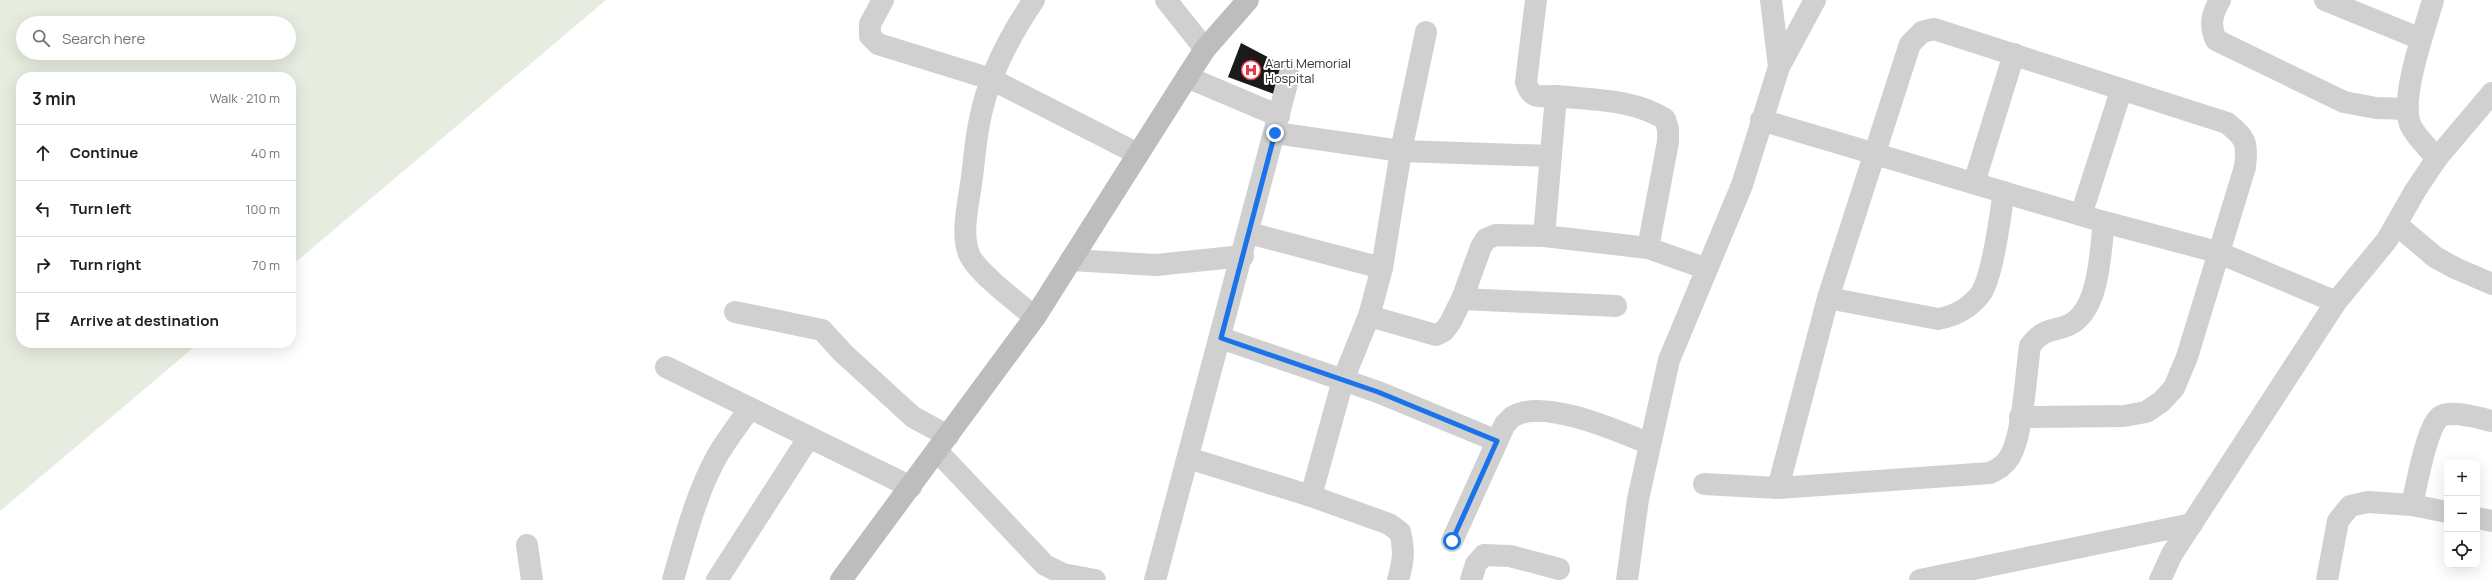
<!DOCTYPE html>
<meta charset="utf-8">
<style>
:root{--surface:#fff;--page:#f6f6f6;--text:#202124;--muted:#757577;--line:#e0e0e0}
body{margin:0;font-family:Manrope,sans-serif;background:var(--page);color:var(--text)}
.controls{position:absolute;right:12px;bottom:12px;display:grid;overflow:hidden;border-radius:8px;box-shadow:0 4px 16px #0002}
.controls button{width:36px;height:36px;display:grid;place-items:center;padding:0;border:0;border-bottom:1px solid var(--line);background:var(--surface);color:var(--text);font:20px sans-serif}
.stop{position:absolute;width:12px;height:12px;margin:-9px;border:3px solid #1a73e8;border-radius:50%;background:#fff}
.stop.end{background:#1a73e8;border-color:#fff;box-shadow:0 1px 4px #0008}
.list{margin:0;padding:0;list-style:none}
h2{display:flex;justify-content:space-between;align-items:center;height:52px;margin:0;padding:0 16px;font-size:17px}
h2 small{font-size:13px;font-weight:400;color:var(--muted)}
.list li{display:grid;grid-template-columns:26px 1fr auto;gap:12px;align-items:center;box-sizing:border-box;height:56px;padding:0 16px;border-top:1px solid var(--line)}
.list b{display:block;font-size:15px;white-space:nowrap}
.list em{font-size:13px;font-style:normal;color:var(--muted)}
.icon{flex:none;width:22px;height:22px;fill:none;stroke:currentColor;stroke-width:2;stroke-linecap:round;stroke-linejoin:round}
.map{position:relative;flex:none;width:2492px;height:580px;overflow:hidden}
.search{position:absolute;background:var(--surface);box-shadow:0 4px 16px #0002;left:16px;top:16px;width:280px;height:44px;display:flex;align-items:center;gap:10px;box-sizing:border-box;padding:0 14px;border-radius:22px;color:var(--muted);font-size:15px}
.panel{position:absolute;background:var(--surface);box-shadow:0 4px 16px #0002;left:16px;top:72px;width:280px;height:276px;border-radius:16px}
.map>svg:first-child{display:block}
.green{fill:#e6ecdf;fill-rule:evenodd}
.building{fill:#1a1a1a}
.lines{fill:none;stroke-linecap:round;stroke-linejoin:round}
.street{stroke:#d0d0d0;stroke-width:22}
.secondary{stroke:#bdbdbd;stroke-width:22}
.route{stroke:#1a73e8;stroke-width:5}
.labels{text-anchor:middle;stroke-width:4;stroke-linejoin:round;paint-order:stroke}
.poi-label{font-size:13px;fill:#333;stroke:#fff;text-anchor:start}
</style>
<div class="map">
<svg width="2492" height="580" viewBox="0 0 2492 580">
<rect width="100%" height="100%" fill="#fff"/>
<path class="green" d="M0,0H606L291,266V77H21V343H199L0,511ZM23,23H289V53H23Z"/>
<path class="building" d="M1241,43L1285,66L1274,94L1228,77Z"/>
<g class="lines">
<g class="street">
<path d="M883,0L870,24V36L878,44L991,79L1138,154"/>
<path d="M1034,0C1008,38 987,78 979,124C975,144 974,164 971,184C968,205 961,234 969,254C977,273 1018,303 1035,317"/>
<path d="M1166,0L1205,49"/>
<path d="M1536,0L1526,82C1531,100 1540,96 1556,96L1544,236"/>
<path d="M1771,0L1779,67"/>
<path d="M2220,0C2212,14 2209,25 2216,40L2344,102L2376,108L2408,109"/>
<path d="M2325,0L2421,39"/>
<path d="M2433,0C2425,29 2400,96 2410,124C2415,136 2428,148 2437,158"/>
<path d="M1187,77L1279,116"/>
<path d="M1556,96C1593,100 1633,99 1665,119L1668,129V142L1648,248"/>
<path d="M1761,120L2104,222L2217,252L2336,302"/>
<path d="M1275,133L1401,151L1551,156"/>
<path d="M1974,183L2014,54"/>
<path d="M2081,215L2121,91"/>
<path d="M2396,224L2435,257L2455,268L2492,284"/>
<path d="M1249,233L1382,268"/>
<path d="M1071,260L1156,265L1243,256"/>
<path d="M1828,298L1938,319C1955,316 1968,309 1979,296C1993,280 2000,215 2004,192"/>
<path d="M1462,299L1616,306"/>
<path d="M735,312L822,330L843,353L913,417L948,436"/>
<path d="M1369,316L1436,335L1444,331L1450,323L1462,299L1481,247L1486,239L1496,235L1544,236L1648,248L1707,269"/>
<path d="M1221,338L1378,392L1497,441"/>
<path d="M666,367L911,487"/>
<path d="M937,451L1045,565L1063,574L1095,580"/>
<path d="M1188,458L1311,496L1389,524L1400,532C1405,549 1403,563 1398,580"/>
<path d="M1704,484L1778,488L1990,473C1998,469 2004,466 2009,458C2023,437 2026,373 2030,346C2045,325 2058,333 2074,322C2100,303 2100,252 2104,222"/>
<path d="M1778,488L1828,298L1910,44L1922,32L1934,29L2227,123C2246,138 2248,143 2245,167L2187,357L2174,388L2161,402L2146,412L2124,416L2020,417"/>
<path d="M1311,496L1343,380L1369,316L1382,268L1401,151L1426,32"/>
<path d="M2412,505C2416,488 2428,418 2443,415C2458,411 2478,418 2492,421"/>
<path d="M2477,518L2492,521"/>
<path d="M1452,541L1505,424C1508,422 1511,417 1514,416C1545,398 1620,432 1650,444"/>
<path d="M527,545L532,580"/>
<path d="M673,580C685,538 696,494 717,456C727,439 739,424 750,408"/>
<path d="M717,580L809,437"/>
<path d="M1155,580L1289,76"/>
<path d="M1471,580L1476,564L1484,555L1510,556L1559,569"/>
<path d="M1627,580L1638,499L1669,360L1742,185L1779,67L1815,0"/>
<path d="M1920,580L2192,524"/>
<path d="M2160,580L2172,554L2336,302L2387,240L2415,191L2437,158L2492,93"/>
<path d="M2327,580L2338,521L2350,506L2368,502L2412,505L2447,512"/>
</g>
<path class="secondary" d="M841,580L1035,317L1187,77L1205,49L1248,0"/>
</g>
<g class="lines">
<path class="route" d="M1275,133L1221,338L1378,392L1497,441L1452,541"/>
</g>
<defs>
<g id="hospital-ring" transform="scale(1)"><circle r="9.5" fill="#fff" stroke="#e63946" stroke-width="1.5"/><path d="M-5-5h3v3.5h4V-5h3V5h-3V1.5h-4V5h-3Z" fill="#e63946"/></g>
</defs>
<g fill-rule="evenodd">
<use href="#hospital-ring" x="1251" y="70"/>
</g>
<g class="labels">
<g class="poi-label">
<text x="1265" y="68">Aarti Memorial<tspan x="1265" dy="15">Hospital</tspan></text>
</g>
</g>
</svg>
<div class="controls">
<button>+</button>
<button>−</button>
<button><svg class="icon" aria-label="locate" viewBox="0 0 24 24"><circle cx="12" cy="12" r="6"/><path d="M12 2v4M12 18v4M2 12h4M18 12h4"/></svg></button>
</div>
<div class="stop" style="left:1452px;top:541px"></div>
<div class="stop end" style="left:1275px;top:133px"></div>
<div class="search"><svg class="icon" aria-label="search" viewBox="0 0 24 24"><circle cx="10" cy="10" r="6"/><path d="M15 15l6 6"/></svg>Search here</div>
<section class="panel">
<h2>3 min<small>Walk · 210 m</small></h2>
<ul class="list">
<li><svg class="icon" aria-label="ahead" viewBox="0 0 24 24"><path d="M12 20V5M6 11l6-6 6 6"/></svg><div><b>Continue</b></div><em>40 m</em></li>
<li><svg class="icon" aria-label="left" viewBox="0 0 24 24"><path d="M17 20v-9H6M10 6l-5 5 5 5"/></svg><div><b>Turn left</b></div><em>100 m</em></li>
<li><svg class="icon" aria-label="right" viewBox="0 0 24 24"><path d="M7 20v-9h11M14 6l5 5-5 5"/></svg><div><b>Turn right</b></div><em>70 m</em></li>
<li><svg class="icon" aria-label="arrive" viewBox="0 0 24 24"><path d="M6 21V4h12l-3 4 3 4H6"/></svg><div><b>Arrive at destination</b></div></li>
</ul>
</section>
</div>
